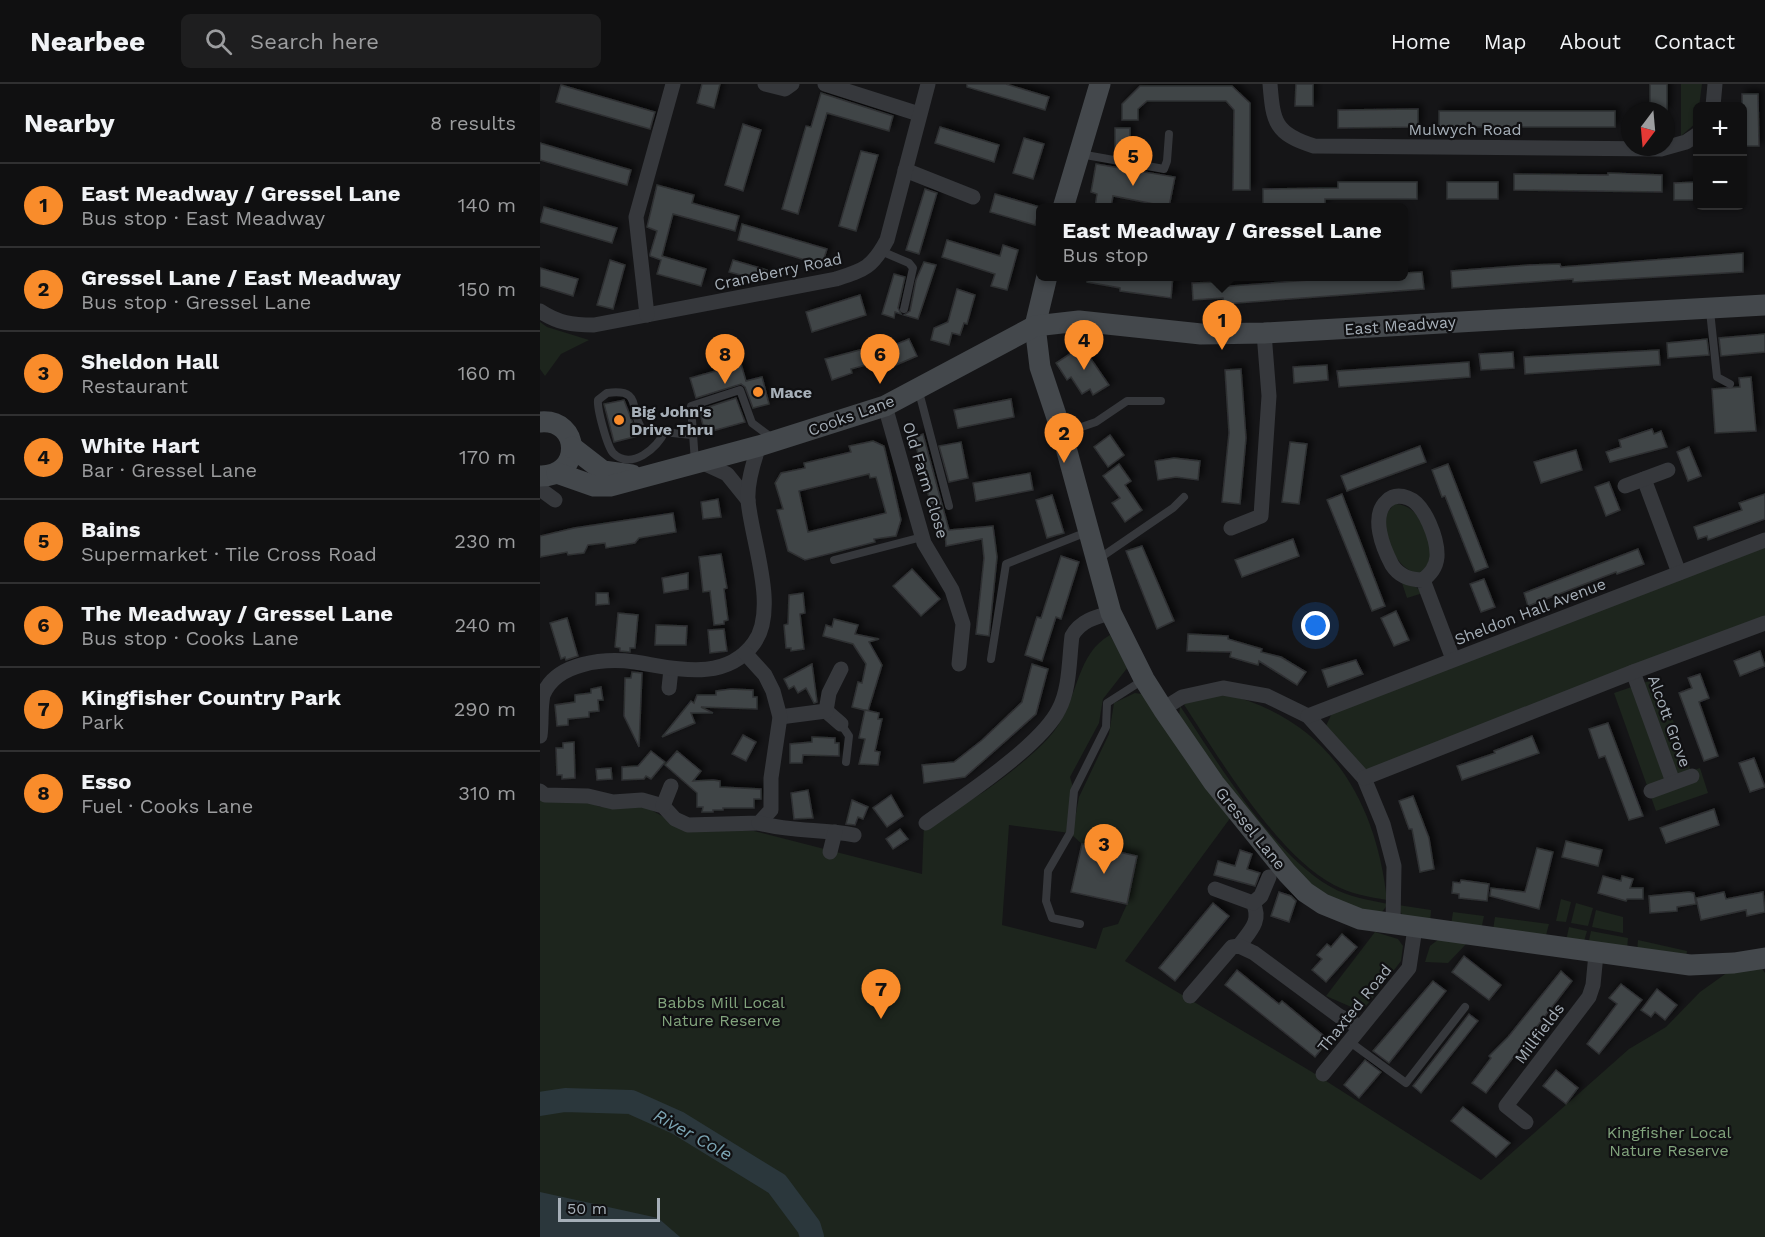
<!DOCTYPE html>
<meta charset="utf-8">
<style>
:root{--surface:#101011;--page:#1e1e1f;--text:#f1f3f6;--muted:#9c9d9f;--line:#303031;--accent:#f98c2b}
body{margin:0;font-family:"Work Sans",sans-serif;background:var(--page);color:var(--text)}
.controls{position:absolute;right:18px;top:18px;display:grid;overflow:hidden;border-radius:9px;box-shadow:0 2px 4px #0004}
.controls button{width:54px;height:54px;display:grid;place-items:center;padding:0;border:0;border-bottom:2px solid var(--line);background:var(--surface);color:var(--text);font:30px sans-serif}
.compass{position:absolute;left:1081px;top:18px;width:54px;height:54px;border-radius:50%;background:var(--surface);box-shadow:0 2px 4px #0004;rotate:196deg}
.scale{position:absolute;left:18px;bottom:15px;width:102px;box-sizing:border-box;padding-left:6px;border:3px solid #a6afb8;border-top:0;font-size:16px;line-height:21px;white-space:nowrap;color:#a6afb8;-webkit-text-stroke:4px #101012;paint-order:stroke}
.you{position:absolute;left:776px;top:542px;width:21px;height:21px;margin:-15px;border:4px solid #fff;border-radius:50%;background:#1a73e8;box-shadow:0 0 0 9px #1a73e833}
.badge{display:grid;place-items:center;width:39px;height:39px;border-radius:50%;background:var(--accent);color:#111;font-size:20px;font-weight:700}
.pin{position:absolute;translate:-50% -50px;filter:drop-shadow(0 2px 3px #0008)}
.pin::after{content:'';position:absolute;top:32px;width:21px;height:18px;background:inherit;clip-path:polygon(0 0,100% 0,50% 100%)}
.popup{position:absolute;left:496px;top:119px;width:372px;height:78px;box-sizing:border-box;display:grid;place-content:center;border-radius:9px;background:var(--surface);filter:drop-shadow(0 2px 4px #0005);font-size:20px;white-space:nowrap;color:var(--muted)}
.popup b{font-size:22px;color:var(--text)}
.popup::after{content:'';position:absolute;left:50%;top:100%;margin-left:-12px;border:12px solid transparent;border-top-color:var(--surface)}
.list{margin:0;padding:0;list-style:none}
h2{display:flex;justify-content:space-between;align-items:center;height:78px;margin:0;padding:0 24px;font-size:26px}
h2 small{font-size:20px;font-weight:400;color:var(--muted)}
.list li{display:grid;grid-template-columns:39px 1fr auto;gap:18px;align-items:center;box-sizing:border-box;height:84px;padding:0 24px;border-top:2px solid var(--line)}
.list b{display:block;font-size:22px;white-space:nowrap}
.list p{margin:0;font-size:20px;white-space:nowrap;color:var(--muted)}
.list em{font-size:20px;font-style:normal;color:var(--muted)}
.icon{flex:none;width:33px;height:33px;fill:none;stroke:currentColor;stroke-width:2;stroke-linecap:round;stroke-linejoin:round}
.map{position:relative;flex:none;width:1225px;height:1153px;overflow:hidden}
header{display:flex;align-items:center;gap:36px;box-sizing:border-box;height:84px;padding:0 30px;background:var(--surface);border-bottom:2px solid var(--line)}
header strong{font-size:28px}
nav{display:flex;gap:33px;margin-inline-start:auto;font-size:21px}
.search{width:420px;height:54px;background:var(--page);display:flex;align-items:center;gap:15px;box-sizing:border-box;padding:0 21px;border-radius:9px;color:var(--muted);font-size:22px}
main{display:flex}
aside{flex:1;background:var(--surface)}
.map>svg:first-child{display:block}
.green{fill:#1d251d}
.water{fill:#2b373c}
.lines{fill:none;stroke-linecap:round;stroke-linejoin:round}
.river{stroke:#2b373c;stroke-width:24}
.building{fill:#414447;stroke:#2f3033;stroke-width:1.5;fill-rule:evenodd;filter:url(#shadow)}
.lane{stroke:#36383c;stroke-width:8}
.street{stroke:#36383c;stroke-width:15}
.secondary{stroke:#44484c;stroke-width:21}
.poi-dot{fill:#f98c2b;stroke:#101012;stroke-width:2}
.labels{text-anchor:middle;stroke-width:4.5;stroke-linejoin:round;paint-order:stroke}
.street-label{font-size:16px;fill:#a6afb8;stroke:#101012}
.poi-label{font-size:16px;font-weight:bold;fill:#a6afb8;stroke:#101012;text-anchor:start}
.park-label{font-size:16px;fill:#82a47d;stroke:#101012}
.water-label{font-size:18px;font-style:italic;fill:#7ca5b4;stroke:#101012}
</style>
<header>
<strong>Nearbee</strong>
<div class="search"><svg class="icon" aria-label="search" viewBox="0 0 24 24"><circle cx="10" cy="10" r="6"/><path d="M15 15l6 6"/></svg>Search here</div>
<nav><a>Home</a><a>Map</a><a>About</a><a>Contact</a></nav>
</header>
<main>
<aside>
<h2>Nearby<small>8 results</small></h2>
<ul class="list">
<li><span class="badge">1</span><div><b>East Meadway / Gressel Lane</b><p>Bus stop · East Meadway</p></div><em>140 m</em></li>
<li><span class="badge">2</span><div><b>Gressel Lane / East Meadway</b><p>Bus stop · Gressel Lane</p></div><em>150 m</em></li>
<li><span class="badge">3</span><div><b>Sheldon Hall</b><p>Restaurant</p></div><em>160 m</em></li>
<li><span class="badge">4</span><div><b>White Hart</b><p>Bar · Gressel Lane</p></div><em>170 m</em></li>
<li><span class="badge">5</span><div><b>Bains</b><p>Supermarket · Tile Cross Road</p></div><em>230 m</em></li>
<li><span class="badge">6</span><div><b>The Meadway / Gressel Lane</b><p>Bus stop · Cooks Lane</p></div><em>240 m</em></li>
<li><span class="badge">7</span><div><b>Kingfisher Country Park</b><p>Park</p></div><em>290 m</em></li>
<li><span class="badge">8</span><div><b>Esso</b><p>Fuel · Cooks Lane</p></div><em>310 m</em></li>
</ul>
</aside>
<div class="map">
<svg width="1225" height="1153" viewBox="0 0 1225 1153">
<defs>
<filter id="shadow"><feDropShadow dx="4" dy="-4" stdDeviation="3" flood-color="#0009"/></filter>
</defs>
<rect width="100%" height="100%" fill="#151517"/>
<g class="green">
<path d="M1141,0H1162L1157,38L1141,52Z"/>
<path d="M0,238L7,243L49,256L21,270L5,292L0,285Z"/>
<path d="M854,420C877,418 895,454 890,474C888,481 884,486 879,491C853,481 847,459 844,433Z"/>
<path d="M1225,462V535L827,686L821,684L786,642L792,629Z"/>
<path d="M862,499L876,503L883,509L867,514Z"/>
<path d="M570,551L588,583L563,615L559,639L530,693L534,707L530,749L469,741L462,841L556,865L563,844L578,840L587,820L597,772L542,760L532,751L539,713L569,650L574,619L595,609L602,610L691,733L585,877L772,988L941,1096L1089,965L1126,943L1160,908L1195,883H1221L1225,889V1153H0V713L44,716L60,723H106L145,745L214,747L382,790L384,739C399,732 415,725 429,717C452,704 504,664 517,643C538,613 537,569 570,551Z"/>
<path d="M1118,594L1151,687L1160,684L1168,709L1116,727L1074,609Z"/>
<path d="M684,610C788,634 836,716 847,816C829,813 811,810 794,801C737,771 679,674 643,619Z"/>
<path d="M640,622C678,678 731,769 791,803C808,813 829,816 848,820L842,828L814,826L766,799L694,711L639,633Z"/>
<path d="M1021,815L1031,818L1026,838L1016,837Z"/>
<path d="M1036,819L1053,824L1048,842L1031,839Z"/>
<path d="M858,821L891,826L890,840L862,831Z"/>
<path d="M1056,826L1083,833V849L1052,843Z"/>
<path d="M913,828L944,832L941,846L911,841Z"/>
<path d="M955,833L1009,840L1005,855L953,846Z"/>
<path d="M1029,843L1047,847L1043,861L1026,857Z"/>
<path d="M1051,847L1088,854L1087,866L1048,861Z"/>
<path d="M835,848L858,855L863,862L861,877L826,922L816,925L786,912Z"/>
<path d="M899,855L927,859L908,879L885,878L890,862Z"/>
<path d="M1098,856L1147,867L1146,874L1097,868Z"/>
</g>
<path class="water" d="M0,1108L118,1134L140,1153H0Z"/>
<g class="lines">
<path class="river" d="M0,1020L25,1016L91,1018L138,1039L237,1100L269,1143L272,1153"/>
</g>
<g class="building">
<path d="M162,0H180L174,24L157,19Z"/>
<path d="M427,0H466L509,13L505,26L427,3Z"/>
<path d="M756,0H773V22H755Z"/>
<rect x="1110" y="0" width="17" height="27"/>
<path d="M21,1L115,28L110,45L16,18Z"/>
<path d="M600,2H692L710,19V106H693L694,26L686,17H607L598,25V36H582V20Z"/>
<path d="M281,9L353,32L349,47L287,29L258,130L242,125L266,42L271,43Z"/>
<path d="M1202,10H1218L1219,62H1203Z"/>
<path d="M878,25V43L798,44V26Z"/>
<rect x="899" y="27" width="176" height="16"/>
<path d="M203,40L221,46L203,107L185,101Z"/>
<path d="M400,43L459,61L454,78L395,59Z"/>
<path d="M575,44H590V73L575,70Z"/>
<path d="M484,54L504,60L493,95L473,89Z"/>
<path d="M0,59L91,86L87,101L0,76Z"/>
<path d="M321,67L338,71L316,147L299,142Z"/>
<path d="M556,80L635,93L629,123L573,112L571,123H555L557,110L551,108Z"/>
<path d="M1068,89L1122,91V108L974,106V90L1068,91Z"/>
<path d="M798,98H877V115H785V122H723V105L798,104Z"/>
<rect x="907" y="98" width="51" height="17"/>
<path d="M1158,98V116H1134V99Z"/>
<path d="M117,101L154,111L152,119L199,132L195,147L133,130L122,172L166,185L161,202L117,190L121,176L110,172V170L117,147L107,143Z"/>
<path d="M385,105L397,109L379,170L366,166Z"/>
<path d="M455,110L500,123L495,141L450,128Z"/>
<path d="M4,123L77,144L72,159L0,138Z"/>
<path d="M202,140L287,165L282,181L198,156Z"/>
<path d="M407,156L460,172L463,161L478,166L467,206L451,202L455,190L402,173Z"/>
<path d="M1203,169V188L1033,198V195L912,204L911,187L989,181L1020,180L1021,183Z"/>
<path d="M70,176L85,181L73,225L57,221Z"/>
<path d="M193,176L227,186L224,197L189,188Z"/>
<path d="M384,178L396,181L378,235L364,231L370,227L376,196Z"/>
<path d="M0,184L38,195L33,212L0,202Z"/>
<path d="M882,188L884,205L684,220L683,214L653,216L652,199L677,198V203L823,192H864V189Z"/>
<path d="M354,190L365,193L358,224L361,230L355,228L354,234L342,230Z"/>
<path d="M547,192H633L631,214L580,207V204L547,198Z"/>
<path d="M417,205L435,211L427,240L424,239L420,251L412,249L409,261L391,256L394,244L408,238Z"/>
<path d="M320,211L326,231L272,248L266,228Z"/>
<path d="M1225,250V268L1181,272L1179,254Z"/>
<path d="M369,255L377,272L349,284L345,276L311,285L312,289L292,296L285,275L335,262L337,268Z"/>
<path d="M1167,255L1169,271L1128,274L1127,259Z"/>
<path d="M542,262L569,301L553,311L550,305L542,310L531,293L527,296L516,279Z"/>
<path d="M1119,266L1120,281L985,290L984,273Z"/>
<path d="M973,268L974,284L941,286L939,270Z"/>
<path d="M929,278L930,293L799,303L797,287Z"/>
<path d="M201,280L206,297L222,293L229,320L213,324L205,303L201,300L156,314L150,294Z"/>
<path d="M787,281L788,296L754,299L753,283Z"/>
<path d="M701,285L706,354L700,420L682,418L689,349L685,286Z"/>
<path d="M1211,293L1216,347L1175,349L1172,305L1200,303L1199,294Z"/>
<path d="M196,314L205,338L165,349L159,326Z"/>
<path d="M471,315L474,333L418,344L414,326Z"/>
<path d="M84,316L98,352L74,358L64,320Z"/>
<path d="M1112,345L1114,350L1121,347L1127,363L1070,378L1066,368L1081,363L1079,356Z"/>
<path d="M383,350L409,446L453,442L457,473L449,552L436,550L444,474L442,455L406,462L405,447L398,449L374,354Z"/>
<path d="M570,351L584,371L568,383L554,363Z"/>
<path d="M333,357L344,362L351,391L361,436L356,452L334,455L335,458L265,476L248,467L237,426L243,425L235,399L241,389L265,384L264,379L311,368L309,362ZM329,390L330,394L336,393L346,429L268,448L259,407Z"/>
<path d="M421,358L428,394L409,398L399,362Z"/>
<path d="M750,358L767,360L759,420L742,418Z"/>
<path d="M880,362L886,378L807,407L801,392Z"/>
<path d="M1149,363L1161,392L1148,397L1137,368Z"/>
<path d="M1036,366L1042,386L1001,399L994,378Z"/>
<path d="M634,374L660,377L658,396L636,393L618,396L615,377Z"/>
<path d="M579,380L591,397L585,401L602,426L585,438L572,419L580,414L563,392Z"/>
<path d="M908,380L948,483L935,488L905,412L902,413L892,386Z"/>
<path d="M490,389L493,406L436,417L433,399Z"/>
<path d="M1069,398L1080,426L1066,432L1055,403Z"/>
<path d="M802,410L845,522L832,527L787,416Z"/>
<path d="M1225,410V435L1168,456L1167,452L1158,455L1154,443L1202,426L1199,419Z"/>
<path d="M512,411L524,449L507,454L496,416Z"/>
<path d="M178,415L181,433L163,435L161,418Z"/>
<path d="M133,429L136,448L99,454L95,459L66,464L65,459L48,461L44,469L28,471L27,468L0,473V452L34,444Z"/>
<path d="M753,455L759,472L702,493L695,476Z"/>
<path d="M602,462L634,537L617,545L586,467Z"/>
<path d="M1098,465L1104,480L1077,490L1076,488L988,522L984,509Z"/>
<path d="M181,470L187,504L184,505L188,536L184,537V540L174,541L170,507L163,508L159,473Z"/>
<path d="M521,472L539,478L521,535L516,533L502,577L485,571L497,533L501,534Z"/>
<path d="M372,485L400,515L381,532L353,502Z"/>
<path d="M148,489V505L124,509L122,494Z"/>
<path d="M944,495L955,523L941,528L930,500Z"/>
<path d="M56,509H68L69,520L56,521Z"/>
<path d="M263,509L265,529L260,530L264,565L251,567V564H246L244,541L248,540L249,511Z"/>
<path d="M856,527L869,556L854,562L841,534Z"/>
<path d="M78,529L98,531L95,564H90V568L80,567V564L75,563Z"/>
<path d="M27,534L38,572L26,576L25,573L21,575L10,539Z"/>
<path d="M294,535L318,541L315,550L339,555L329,558L342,581L328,627L312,623L318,598L322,599L326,580L313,560L283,552L286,541L292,543Z"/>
<path d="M116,541L147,542L146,561H115Z"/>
<path d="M184,545L187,567L170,569L168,546Z"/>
<path d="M648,550L688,552V555L722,565L721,568L741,573L766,588L757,601L719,577L718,581L690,573L691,568L647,567Z"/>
<path d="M1220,567L1225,582L1200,592L1194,577Z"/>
<path d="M816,576L823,590L788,603L782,586Z"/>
<path d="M272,580L277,618L274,619L266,604L258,609L254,602L249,605L244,595Z"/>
<path d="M492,580L508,585L496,630L425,693L384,699L382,681L414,678L442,656L482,618Z"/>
<path d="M92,588L102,589L99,663L84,632L85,594H91Z"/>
<path d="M1160,590L1169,614L1159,618L1178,672L1164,677L1139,609L1152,604L1148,594Z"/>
<path d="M61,603L63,616H58L59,627L49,628V633L28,635V641L17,642L15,621L35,618V611L51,609V605Z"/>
<path d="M191,605L213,606V613H217V625L161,623L173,629H151L155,639L122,653L151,617L154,619L157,611H176V607Z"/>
<path d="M325,626L339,629L338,635H342L335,667L340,668L338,681L319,680L325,655L319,654Z"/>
<path d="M1068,639L1103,732L1089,736L1065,672L1059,674L1049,645Z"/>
<path d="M203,651L216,658L206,677L192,670Z"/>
<path d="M992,652L999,669L922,696L917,682L955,669L954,667Z"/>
<path d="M272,653L295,654V659H299V672L263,671L262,679H250V660L272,658Z"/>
<path d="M34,658L35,694L22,695V691H17L16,664H23V659Z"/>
<path d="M111,667L125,678L111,695L106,692L104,695L82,696V683L98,682Z"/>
<path d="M137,667L161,687L153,697L173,696L180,697V703L221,705V715H214V724H183V726H173V728H162L163,723H157V709L125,681Z"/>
<path d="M1214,674L1225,703L1210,708L1199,679Z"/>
<path d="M71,684L72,695L57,696L56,685Z"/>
<path d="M268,706L273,734L254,735L251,709Z"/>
<path d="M351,711L363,732L347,743L333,724Z"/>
<path d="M873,712L889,754L894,785L880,788L872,745H869L859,717Z"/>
<path d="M312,716L328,723L323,735L318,733L315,741L306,740Z"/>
<path d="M1174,725L1179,741L1126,759L1120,744Z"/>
<path d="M360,745L368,755L353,765L346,755Z"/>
<path d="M1026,757L1062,766L1058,782L1022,773Z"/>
<path d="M542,760L597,772L587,820L531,808Z"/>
<path d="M997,764L1013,768L999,825L950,812L951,804L985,808Z"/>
<path d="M700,766L712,770L707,785L720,789L715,802L674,791L678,777L695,782Z"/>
<path d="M1063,792L1081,797L1082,792L1093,795L1090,804H1103V815H1087L1086,817L1058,809Z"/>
<path d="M921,796L949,800L947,817L919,814V810L912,809L913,798L920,799Z"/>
<path d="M739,808L751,812L756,817L749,838L731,832Z"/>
<path d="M1149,808L1154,809L1156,820L1137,823V827L1110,829L1109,812Z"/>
<path d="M1184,808L1186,815L1223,808L1225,828L1207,832L1206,826L1161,836L1156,814Z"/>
<path d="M673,819L689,832L635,897L619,884Z"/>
<path d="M802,850L817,863L786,898L772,886L782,875L777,871L787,860L791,863Z"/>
<path d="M924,872L961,901L949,916L912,888Z"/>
<path d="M697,886L739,920L742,917L789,956L775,973L685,901Z"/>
<path d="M1021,887L1032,897L946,1009L932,999L951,974L949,972L968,953Z"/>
<path d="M893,897L906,907L849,979L833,967Z"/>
<path d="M1081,900L1102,916L1059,970L1047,960L1077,920L1069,914Z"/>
<path d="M1117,905L1137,921L1125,936L1115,928L1111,933L1101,926Z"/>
<path d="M929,930L938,937L881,1009L873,1002Z"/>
<path d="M825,976L841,988L819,1014L804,1001Z"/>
<path d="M1016,986L1038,1004L1026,1020L1003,1002Z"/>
<path d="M923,1023L970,1059L956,1073L911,1037Z"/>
</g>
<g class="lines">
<g class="lane">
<path d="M540,70L624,85L627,77L629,50"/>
<path d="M341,167L369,179L373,184L364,225"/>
<path d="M1170,227L1177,293L1190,300"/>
<path d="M379,308L409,422"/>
<path d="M125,347C118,364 91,387 73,369C67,362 57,325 58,316L67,309C105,304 87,327 103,346L152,351"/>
<path d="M524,349L556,338L587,317H621"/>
<path d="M155,378L151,322L200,306L212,339L232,354"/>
<path d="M294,476L382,453"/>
<path d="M557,476L633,424L644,413"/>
<path d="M451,575L466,480L547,448"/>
<path d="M301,640L309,652L306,678"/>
<path d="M540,840L512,834L506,817L508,787L530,749L534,707L566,643L567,619L603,596"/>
<path d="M810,958L866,999L925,923"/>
</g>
<g class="street">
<path d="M225,0L245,5L252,0"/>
<path d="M285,0L379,30"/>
<path d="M730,0C733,38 735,50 774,62L1121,65L1146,58L1158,50"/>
<path d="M1173,22L1175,0"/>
<path d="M365,86L433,113"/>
<path d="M0,227C18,239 32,241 54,241L296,195C324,186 332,184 347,156L388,0"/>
<path d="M107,231L96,133L133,0"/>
<path d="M345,322L384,459L412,506L423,540L419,580"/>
<path d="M161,378L187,390L208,416"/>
<path d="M1104,395L1139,489"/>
<path d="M1085,402L1128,386"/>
<path d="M0,405L15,416"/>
<path d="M691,444L721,432L729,312L724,249"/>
<path d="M883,496C890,490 896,484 897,473C898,456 885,420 868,414C860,411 853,411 847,417C830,432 843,464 852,481C859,492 871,496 883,496L913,575"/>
<path d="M1093,588L1133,698"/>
<path d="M129,604L131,585"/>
<path d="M623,625L642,613L683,604L727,612L768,632L824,694L843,740L854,782L853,841"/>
<path d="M286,627L301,640"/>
<path d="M768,632L1225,456"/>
<path d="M240,633L286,627L289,609L301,585"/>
<path d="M0,652C2,638 0,624 3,611C16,578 65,574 95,578C135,584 185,599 214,559C239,525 211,455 208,416C207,398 213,379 219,362"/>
<path d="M824,694L1093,588L1225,539"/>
<path d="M0,707L5,711L48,712L73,718L102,716L123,722L135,735L148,741L219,739L231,726V694L240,633L233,607L225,591L205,569"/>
<path d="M1111,707L1152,692"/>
<path d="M123,722L131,702"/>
<path d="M219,739C251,748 282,745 314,751"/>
<path d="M386,739C421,714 502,661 519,625C530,604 529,575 532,552C540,537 555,533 571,529"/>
<path d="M290,768L295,748"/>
<path d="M675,805L713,819C722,837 710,847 699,862"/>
<path d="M713,819L721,812L729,793"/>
<path d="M650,912L692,863L699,862L714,869L799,932L820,943"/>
<path d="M783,990L869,884L875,844"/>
<path d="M986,1038L966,1022L1049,913L1053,901L1056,870"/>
</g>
<g class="secondary">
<path d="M523,124L560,0"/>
<path d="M507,192L495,242L500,283L522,349L571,529L604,595L623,625L674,699L747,789L765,808L783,820L820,835L1150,881L1194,879L1225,874"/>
<path d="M0,338C41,334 43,393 0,392"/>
<path d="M32,363L63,387L92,391"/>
<path d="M17,389L54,402H70L219,362L345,322L495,242L539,237L661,250L724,249L1225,221"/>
</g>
</g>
<g class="poi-dot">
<circle cx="218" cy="308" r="6"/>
<circle cx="79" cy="336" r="6"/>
</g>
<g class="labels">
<g class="street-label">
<text x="925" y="51">Mulwych Road</text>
<text transform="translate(238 187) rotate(-12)" y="6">Craneberry Road</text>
<text transform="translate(860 241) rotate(-4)" y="6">East Meadway</text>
<text transform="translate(311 331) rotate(-20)" y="6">Cooks Lane</text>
<text transform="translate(386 396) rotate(73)" y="6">Old Farm Close</text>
<text transform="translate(990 527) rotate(-21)" y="6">Sheldon Hall Avenue</text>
<text transform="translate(1130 637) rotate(70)" y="6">Alcott Grove</text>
<text transform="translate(711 744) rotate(51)" y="6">Gressel Lane</text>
<text transform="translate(814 924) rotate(-51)" y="6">Thaxted Road</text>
<text transform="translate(999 949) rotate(-53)" y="6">Millfields</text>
</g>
<g class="poi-label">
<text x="230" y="314">Mace</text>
<text x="91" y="333">Big John's<tspan x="91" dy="18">Drive Thru</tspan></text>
</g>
<g class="park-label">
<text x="181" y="924">Babbs Mill Local<tspan x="181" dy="18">Nature Reserve</tspan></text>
<text x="1129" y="1054">Kingfisher Local<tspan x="1129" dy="18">Nature Reserve</tspan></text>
</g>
<g class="water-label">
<text transform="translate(153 1051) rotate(29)" y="6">River Cole</text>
</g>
</g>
</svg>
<div class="controls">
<button>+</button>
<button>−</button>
</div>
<svg class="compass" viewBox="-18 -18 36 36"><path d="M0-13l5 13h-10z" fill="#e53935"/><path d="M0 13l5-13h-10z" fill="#9c9d9f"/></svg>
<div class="scale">50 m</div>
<div class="you"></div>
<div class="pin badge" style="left:682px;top:266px">1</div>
<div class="popup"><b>East Meadway / Gressel Lane</b>Bus stop</div>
<div class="pin badge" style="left:524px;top:379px">2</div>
<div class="pin badge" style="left:564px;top:790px">3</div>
<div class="pin badge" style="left:544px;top:286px">4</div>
<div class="pin badge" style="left:593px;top:102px">5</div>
<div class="pin badge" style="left:340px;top:300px">6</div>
<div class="pin badge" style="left:341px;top:935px">7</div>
<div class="pin badge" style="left:185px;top:300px">8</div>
</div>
</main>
